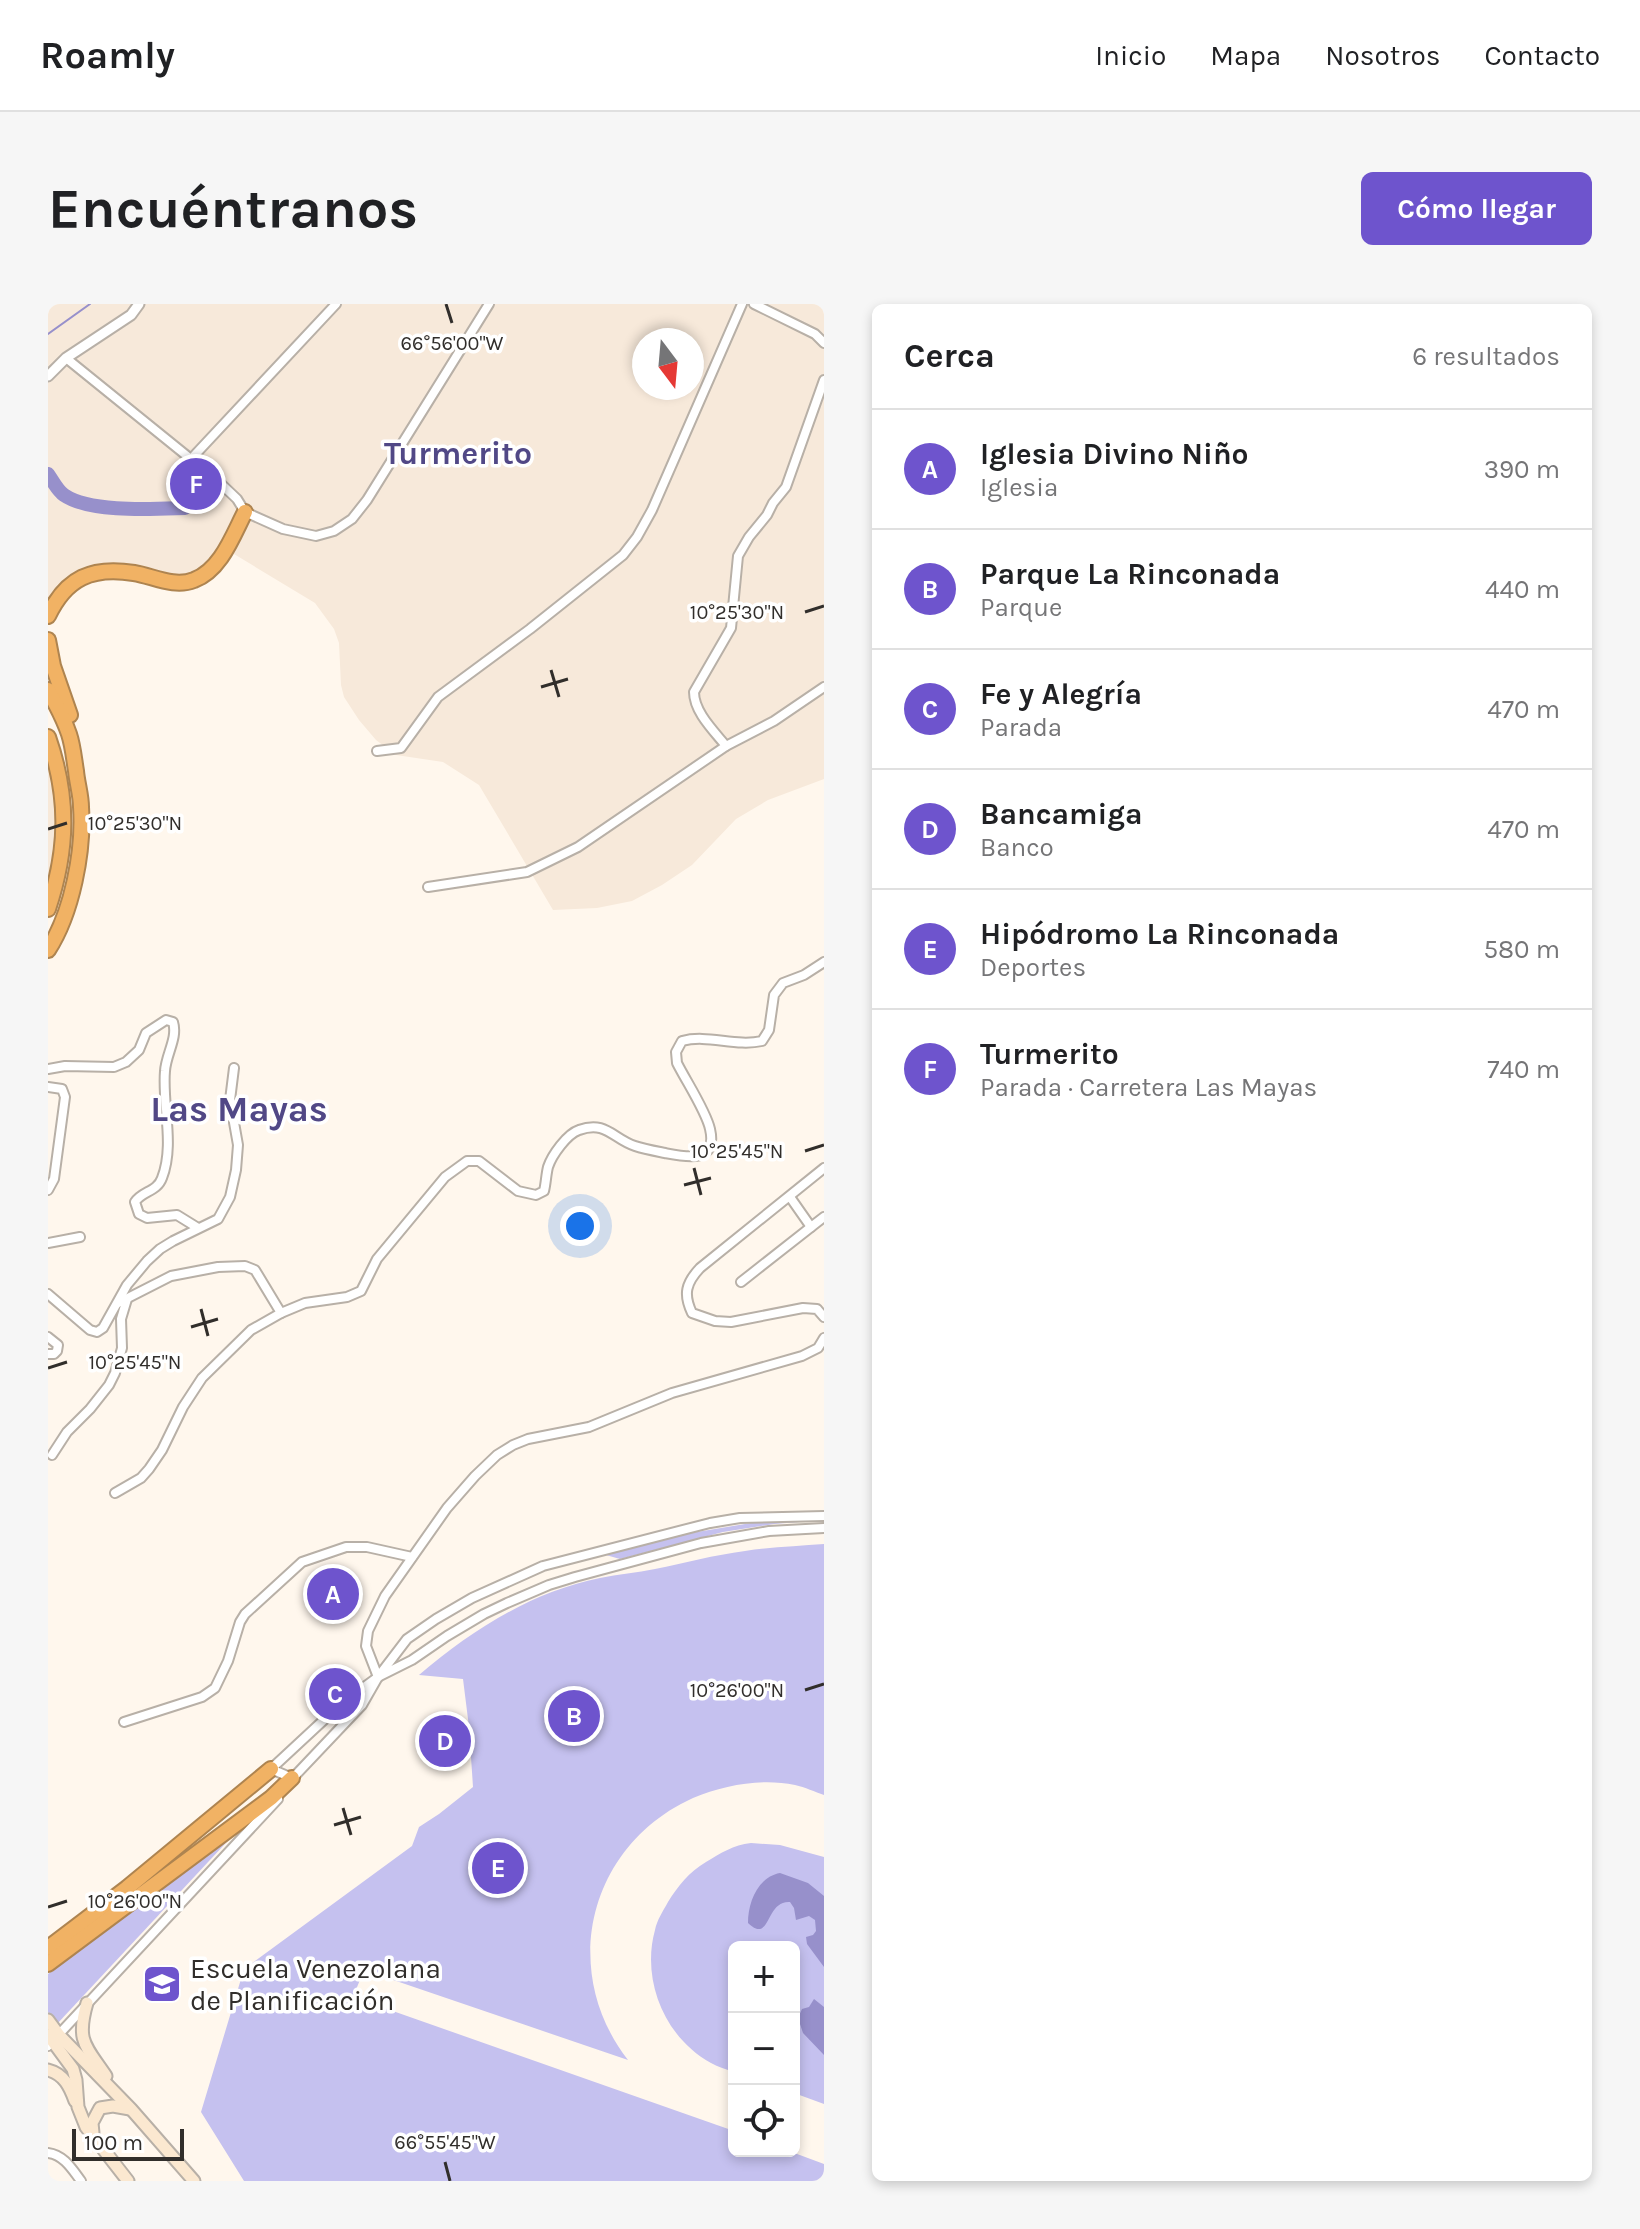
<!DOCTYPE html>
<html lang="es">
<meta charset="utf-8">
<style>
:root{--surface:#fff;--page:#f6f6f6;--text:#202124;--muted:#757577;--line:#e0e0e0;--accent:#6e54cd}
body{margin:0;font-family:Karla,sans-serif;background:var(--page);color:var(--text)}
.controls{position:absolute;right:24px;bottom:24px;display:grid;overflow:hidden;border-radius:12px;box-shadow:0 4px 12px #0003}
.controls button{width:72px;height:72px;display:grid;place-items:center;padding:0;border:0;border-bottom:2px solid var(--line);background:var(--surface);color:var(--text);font:40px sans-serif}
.compass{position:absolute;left:584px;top:24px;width:72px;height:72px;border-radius:50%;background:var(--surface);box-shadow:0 4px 12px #0003;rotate:164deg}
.scale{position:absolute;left:24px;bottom:20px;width:112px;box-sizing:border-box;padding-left:8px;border:4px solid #312e2b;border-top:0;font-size:22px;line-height:28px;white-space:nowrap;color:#312e2b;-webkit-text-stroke:6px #fff;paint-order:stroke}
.you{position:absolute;left:532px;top:922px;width:28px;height:28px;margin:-20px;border:6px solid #fff;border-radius:50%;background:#1a73e8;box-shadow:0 0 0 12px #1a73e833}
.badge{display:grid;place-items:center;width:52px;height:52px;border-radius:50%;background:var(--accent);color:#fff;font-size:26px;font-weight:700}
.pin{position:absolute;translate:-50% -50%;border:4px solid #fff;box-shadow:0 2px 8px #0006}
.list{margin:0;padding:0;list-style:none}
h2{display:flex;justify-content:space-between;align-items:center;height:104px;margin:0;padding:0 32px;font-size:34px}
h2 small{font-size:26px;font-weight:400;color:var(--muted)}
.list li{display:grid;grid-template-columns:52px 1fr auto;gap:24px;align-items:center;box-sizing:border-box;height:120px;padding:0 32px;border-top:2px solid var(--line)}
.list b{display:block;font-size:30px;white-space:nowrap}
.list p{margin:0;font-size:26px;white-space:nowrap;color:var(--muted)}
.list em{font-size:26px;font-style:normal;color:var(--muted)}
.icon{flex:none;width:44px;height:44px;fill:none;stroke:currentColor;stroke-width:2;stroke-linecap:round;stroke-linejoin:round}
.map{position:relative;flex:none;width:776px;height:1877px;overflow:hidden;border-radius:12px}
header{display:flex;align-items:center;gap:48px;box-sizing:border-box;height:112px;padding:0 40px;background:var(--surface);border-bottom:2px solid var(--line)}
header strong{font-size:38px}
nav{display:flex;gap:44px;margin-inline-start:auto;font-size:28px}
.intro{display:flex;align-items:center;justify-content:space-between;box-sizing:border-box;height:192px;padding:0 48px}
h1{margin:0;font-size:56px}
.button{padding:20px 36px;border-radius:12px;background:var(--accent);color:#fff;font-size:28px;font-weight:700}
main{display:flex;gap:48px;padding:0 48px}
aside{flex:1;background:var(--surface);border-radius:12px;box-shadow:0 4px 12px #0003}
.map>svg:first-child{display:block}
.built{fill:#f7e9da;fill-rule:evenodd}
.green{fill:#c5c1ef}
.water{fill:#9790cb}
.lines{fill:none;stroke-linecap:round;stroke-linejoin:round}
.stream{stroke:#9790cb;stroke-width:2}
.river{stroke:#9790cb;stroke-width:14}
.minor-casing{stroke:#b8b0a7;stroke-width:12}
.tertiary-casing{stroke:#b8b0a7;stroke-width:13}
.secondary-casing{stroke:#b8b0a7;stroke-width:15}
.motorway-casing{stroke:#ae8450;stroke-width:18}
.minor{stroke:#fff;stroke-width:8}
.tertiary{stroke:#fff;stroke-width:9}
.secondary{stroke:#fbe8d0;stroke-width:11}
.motorway{stroke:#f1b264;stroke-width:14}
.ticks{fill:none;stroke:#312e2b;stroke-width:3}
.labels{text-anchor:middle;stroke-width:7;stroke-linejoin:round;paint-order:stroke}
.poi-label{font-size:28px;fill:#312e2b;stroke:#fff;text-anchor:start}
.quarter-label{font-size:32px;font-weight:bold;fill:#514886;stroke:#fff}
.district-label{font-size:36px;font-weight:bold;fill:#514886;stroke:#fff}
.ticks-label{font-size:20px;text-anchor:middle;fill:#312e2b;stroke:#fff;stroke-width:7;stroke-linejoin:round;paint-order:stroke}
</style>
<header>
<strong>Roamly</strong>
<nav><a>Inicio</a><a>Mapa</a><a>Nosotros</a><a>Contacto</a></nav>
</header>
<div class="intro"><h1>Encuéntranos</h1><a class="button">Cómo llegar</a></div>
<main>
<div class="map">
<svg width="776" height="1877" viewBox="0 0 776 1877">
<rect width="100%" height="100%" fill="#fff7ed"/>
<g class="built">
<path d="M0,0H776V475L720,496L688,515L644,561L614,581L584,597L549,604L505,606L431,481L395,458L348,451L328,436L311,416L296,393L293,381L291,339L286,325L267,299L176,244L146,274L60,271L32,277L0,314ZM596,36H644V84H596Z"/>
<path d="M0,458L10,515L9,547L0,594Z"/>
</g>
<g class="green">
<path d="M754,1216H776L726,1220L675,1228L572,1255L558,1251L643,1229L703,1219Z"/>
<path d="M776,1240V1491C767,1488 757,1483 747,1481C714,1474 676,1481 645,1494C541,1541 510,1666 580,1756L316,1666L305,1693L686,1827V1847H741L776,1860V1877H196L153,1808L196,1665L364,1542L371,1523L391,1510L425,1483L421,1423L415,1375L371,1371C424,1326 483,1288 552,1274C570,1270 589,1269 607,1265C637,1259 666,1251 697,1247C723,1243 750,1242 776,1240Z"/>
<path d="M189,1527L9,1720L0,1708V1670Z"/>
<path d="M703,1539L732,1541L776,1553V1800L746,1789V1643H686V1768C678,1765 670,1763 663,1759C617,1734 593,1676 607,1626C609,1616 615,1607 620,1598C630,1582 641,1568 658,1558C673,1549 685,1541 703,1539Z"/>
</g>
<g class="water">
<path d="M732,1569L760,1579L776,1592V1663L759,1640L758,1633L765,1631L768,1627L767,1616L761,1612L748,1616L746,1604L742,1598C717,1596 723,1641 700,1619C700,1598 710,1573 732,1569Z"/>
<path d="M766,1695L776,1703V1751L755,1729L750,1714L754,1705L761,1703Z"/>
</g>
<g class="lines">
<path class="stream" d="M0,30L42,0"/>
<path class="river" d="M0,170C5,177 9,186 16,191C42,209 105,205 137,204"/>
<g class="minor-casing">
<g id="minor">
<path d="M706,0L767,30L776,39"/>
<path d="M18,54L170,177L189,195L197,208L235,225L268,232L286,227L304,215L319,196L441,0"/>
<path d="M143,155L288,0"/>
<path d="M678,442L726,417L776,383"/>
<path d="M329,447L353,444L390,393L482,325L575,251L589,233L604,206L694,0"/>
<path d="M380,583L479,568L530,543L678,442C666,427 646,408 646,388L683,324L690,252L701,233L719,211L725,199L738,183L776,76"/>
<path d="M0,765L17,762L66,763L78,758L91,746L98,729L118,716L125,718C130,734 118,750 117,767C114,801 127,841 114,874C109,888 94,887 87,898L91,910L99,914L129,911L150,924"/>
<path d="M0,783L14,785L17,793L6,875L0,886"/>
<path d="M776,864L652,964C638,979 635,990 644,1009L667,1017L683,1018L755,1004L769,1005L776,1013"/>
<path d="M742,893L763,923L776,913"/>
<path d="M0,939L32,933"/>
<path d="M693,978L763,923"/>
<path d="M0,990L42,1026L49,1028L55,1024L79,981L99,957L112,945L125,937L170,915L182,893L188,866L190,841L182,796L186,764"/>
<path d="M70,999L123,972L170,963L197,962L207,966L233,1009"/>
<path d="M0,1033L10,1041L9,1047L6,1050H0"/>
<path d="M4,1151L19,1128L42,1105L61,1081L67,1069L74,1044L73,1015L79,995"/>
<path d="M67,1189L93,1174L101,1165L114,1146L135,1103L154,1074L203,1026L233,1009L257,999L299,993L313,987L329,955L397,873L419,857H431L470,887L488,891L496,887C498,879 498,871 500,863C504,851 519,830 531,826C558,816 565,835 587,842C596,845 607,847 617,849C638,853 670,860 662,825C658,807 638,777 629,759L628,748L634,737C660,730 687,743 714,737L721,726L726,691L735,679L756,671L776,658"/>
<path d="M330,1373L318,1342L320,1327L337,1292L399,1204L427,1172L449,1151L465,1141L480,1135L541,1123L624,1089L754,1052L770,1044L776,1034"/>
<path d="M76,1418L154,1393L167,1384L180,1357L192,1318L197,1310L254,1258L298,1243H319L364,1253"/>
<path d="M244,1474L223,1465L293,1400L330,1373L364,1356L399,1332L436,1310L459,1299L501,1281L527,1273L653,1239L721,1227L776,1224"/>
<path d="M242,1477L314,1401L330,1373L359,1335L388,1315L424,1294L495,1262L662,1219L692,1214L776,1212"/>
<path d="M0,1742L230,1495"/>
<path d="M0,1849C16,1851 24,1865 33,1877"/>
</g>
</g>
<g class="tertiary-casing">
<path id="tertiary" d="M0,72L18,54L83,11L91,0"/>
</g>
<g class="secondary-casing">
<g id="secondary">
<path d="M39,1699C28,1737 37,1741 58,1772"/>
<path d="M0,1716L11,1731L83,1805L146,1877"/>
<path d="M0,1731L25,1765L28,1776L30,1803L38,1823L80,1877"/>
<path d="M0,1766C16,1770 22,1783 27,1797"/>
<path d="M45,1829L44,1819L52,1804L65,1802L82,1805"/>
</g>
</g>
<g class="motorway-casing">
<g id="motorway">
<path d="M0,312C18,274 44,262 86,269C105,272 126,284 146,276C173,266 185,231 197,208"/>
<path d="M0,336L5,362L22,411"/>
<path d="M0,386C8,400 16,415 21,430C25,442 26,455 28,467C29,479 33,491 33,503C36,547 24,609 0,646"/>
<path d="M0,433C21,493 20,545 0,605"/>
<path d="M0,1644L79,1584L223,1465"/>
<path d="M0,1660L223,1494L244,1474"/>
</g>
</g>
<use href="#minor" class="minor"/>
<use href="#tertiary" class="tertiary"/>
<use href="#secondary" class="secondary"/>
<use href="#motorway" class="motorway"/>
</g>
<path class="ticks" d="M398,0L404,19M757,308L776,302M503,366L511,393M493,383L520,375M0,525L19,519M757,847L776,841M646,864L653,891M636,881L663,874M153,1005L160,1032M143,1023L170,1015M0,1064L19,1058M757,1386L776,1380M295,1504L303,1531M286,1521L313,1513M0,1603L19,1597M397,1858L402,1877"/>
<defs>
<g id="university-square" transform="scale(2)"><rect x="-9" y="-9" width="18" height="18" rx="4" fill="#6e54cd" stroke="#fff"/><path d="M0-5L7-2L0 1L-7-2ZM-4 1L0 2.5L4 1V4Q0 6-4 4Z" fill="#fff"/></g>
</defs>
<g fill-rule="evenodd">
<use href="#university-square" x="114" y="1680"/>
</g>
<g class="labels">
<g class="poi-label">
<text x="142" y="1674">Escuela Venezolana<tspan x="142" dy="32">de Planificación</tspan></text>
</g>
<g class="quarter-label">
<text x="410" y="160">Turmerito</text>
</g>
<g class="district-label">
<text x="191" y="817">Las Mayas</text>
</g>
</g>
<g class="ticks-label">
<text x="404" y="46">66°56'00"W</text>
<text x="689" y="315">10°25'30"N</text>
<text x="87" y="526">10°25'30"N</text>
<text x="689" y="854">10°25'45"N</text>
<text x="87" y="1065">10°25'45"N</text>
<text x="689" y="1393">10°26'00"N</text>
<text x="87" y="1604">10°26'00"N</text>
<text x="397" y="1845">66°55'45"W</text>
</g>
</svg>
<div class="controls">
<button>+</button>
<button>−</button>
<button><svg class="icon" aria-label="locate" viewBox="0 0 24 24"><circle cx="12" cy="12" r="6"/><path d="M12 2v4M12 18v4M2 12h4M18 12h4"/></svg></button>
</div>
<svg class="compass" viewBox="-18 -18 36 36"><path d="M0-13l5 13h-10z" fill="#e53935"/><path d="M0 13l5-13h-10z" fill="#757577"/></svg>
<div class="scale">100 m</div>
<div class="you"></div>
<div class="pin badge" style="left:285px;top:1290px">A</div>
<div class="pin badge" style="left:526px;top:1412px">B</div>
<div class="pin badge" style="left:287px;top:1390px">C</div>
<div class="pin badge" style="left:397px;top:1437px">D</div>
<div class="pin badge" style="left:450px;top:1564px">E</div>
<div class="pin badge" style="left:148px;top:180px">F</div>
</div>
<aside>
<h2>Cerca<small>6 resultados</small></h2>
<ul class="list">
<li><span class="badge">A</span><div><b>Iglesia Divino Niño</b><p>Iglesia</p></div><em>390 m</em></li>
<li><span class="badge">B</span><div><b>Parque La Rinconada</b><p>Parque</p></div><em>440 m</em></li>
<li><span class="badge">C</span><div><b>Fe y Alegría</b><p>Parada</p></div><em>470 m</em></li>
<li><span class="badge">D</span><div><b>Bancamiga</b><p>Banco</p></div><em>470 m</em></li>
<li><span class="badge">E</span><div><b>Hipódromo La Rinconada</b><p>Deportes</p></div><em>580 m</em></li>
<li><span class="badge">F</span><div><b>Turmerito</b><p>Parada · Carretera Las Mayas</p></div><em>740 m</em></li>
</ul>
</aside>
</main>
